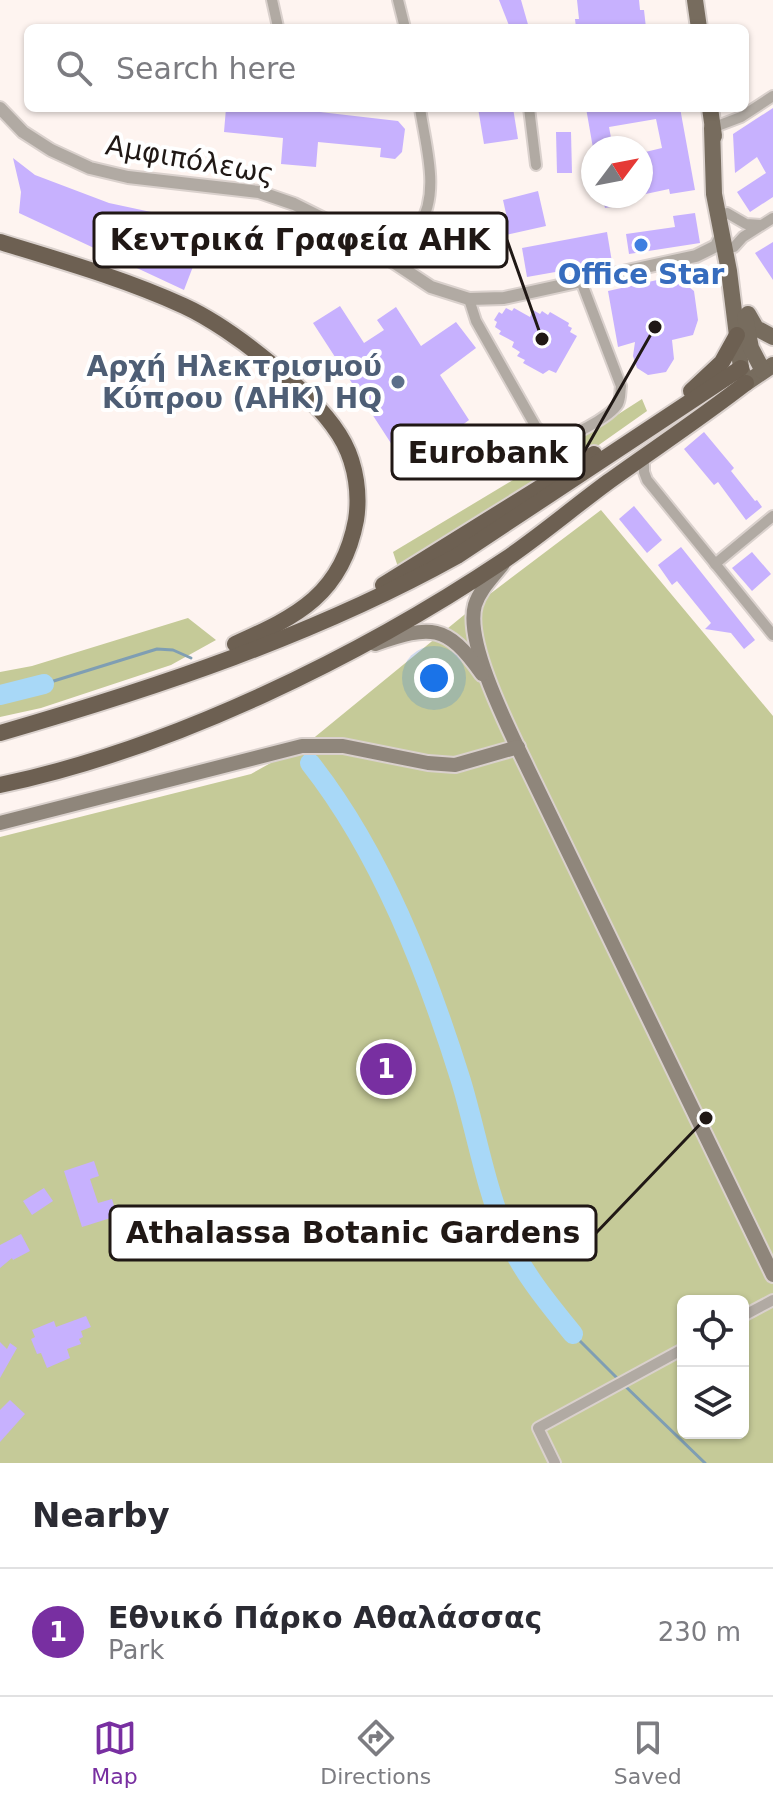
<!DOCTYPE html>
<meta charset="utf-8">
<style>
:root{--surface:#fff;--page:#f2f2f3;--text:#2b2b33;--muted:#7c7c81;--line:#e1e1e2;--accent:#782fa1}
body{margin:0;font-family:"DejaVu Sans",sans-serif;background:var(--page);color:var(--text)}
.controls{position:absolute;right:24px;bottom:24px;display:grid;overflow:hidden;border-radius:12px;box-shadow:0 2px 6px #0004}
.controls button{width:72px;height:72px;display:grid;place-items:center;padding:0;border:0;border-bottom:2px solid var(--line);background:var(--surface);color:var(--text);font:40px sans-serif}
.compass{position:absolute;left:581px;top:136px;width:72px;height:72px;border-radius:50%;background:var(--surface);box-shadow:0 2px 6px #0004;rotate:58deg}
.you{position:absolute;left:434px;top:678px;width:28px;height:28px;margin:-20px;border:6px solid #fff;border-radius:50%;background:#1a73e8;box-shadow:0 0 0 12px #1a73e833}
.badge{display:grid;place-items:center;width:52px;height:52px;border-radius:50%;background:var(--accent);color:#fff;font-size:26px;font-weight:700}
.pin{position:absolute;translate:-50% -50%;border:4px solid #fff;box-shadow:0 2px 8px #0006}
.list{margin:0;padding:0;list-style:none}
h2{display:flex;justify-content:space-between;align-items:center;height:104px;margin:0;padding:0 32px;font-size:34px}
h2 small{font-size:26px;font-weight:400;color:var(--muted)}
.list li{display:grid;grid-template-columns:52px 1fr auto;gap:24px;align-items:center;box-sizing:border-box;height:128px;padding:0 32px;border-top:2px solid var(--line)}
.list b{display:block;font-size:30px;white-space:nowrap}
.list p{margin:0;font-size:26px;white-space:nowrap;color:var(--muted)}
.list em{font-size:26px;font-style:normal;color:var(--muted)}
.icon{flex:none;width:44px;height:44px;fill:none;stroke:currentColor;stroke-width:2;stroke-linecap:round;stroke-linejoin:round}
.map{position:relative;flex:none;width:773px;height:1463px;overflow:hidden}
.search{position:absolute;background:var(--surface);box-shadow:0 2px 6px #0004;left:24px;right:24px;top:24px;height:88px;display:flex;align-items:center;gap:20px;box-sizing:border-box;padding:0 28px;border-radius:12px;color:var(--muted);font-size:30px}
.sheet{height:232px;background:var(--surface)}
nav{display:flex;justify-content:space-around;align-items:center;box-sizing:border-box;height:112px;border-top:2px solid var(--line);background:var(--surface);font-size:22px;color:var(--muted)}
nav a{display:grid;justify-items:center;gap:4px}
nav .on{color:var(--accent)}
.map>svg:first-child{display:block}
.green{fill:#c5ca98;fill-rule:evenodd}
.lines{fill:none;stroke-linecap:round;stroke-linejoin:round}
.stream{stroke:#7f9eb3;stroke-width:3}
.river{stroke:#a8d8f7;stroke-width:20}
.building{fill:#c7b1fe}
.minor-casing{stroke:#dad1cd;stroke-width:14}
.tertiary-casing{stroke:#dad1cd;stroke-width:16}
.secondary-casing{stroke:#dad1cd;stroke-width:18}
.primary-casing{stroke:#dad1cd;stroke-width:20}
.trunk-casing{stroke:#dad1cd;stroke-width:20}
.minor{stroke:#b1aaa3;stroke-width:10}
.tertiary{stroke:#b1aaa3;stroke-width:12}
.secondary{stroke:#8f867b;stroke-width:14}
.primary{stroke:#776c5e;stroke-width:16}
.trunk{stroke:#6d6052;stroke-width:16}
.shop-dot{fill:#3f7fe0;stroke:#fff;stroke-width:3}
.service-dot{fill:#5c6f8a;stroke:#fff;stroke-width:3}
.labels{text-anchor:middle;stroke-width:8;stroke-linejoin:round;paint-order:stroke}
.street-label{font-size:28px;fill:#201815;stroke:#fff}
.shop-label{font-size:28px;font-weight:bold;fill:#366cbe;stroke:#fff}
.service-label{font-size:28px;font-weight:bold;fill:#4e5e75;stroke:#fff;text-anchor:end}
.leader{fill:none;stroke:#201815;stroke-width:3}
.callout-dot{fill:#201815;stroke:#fff;stroke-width:3}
.callout{fill:#fff;stroke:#201815;stroke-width:3}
.callout-label{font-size:30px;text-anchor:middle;font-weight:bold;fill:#201815}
</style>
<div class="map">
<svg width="773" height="1463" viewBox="0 0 773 1463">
<rect width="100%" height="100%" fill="#fef4f0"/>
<g class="green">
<path d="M642,399L647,411L569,466L398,567L393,552L553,456Z"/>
<path d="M601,510L773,716V1463H0V837L251,774L310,741L486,597ZM683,1301H743V1433H683Z"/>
<path d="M188,618L216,640L171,665L41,708L0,717V672L32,666Z"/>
</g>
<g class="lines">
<g class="stream">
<path d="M44,684L157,649L173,650L191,658"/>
<path d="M573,1334L619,1380"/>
<path d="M624,1385L705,1463"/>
</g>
<g class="river">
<path d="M0,695L44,684"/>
<path d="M310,763C381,853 427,972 461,1081C476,1131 485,1185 505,1233C521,1271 548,1303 573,1334"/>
</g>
</g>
<g class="building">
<path d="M499,0H521L529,28H510Z"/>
<path d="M577,0H639L640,10H644L646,28H576L575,19H579Z"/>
<path d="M226,108H311L320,109V112L398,121L405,129L402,152L395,159L380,157L381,148L318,142L316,167L281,164L283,138L224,132Z"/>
<path d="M478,108H513L518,139L484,144Z"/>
<path d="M586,108H680L695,190L670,194L669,189L641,195V153L662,148L656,119L609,127L613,148H593Z"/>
<path d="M773,108V197L750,212L737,192L766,173L757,157L735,173L733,134Z"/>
<path d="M556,132H571L572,173H557Z"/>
<path d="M13,158L35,175L109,203L151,212L212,217L184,290L19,213L21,192Z"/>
<path d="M538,191L546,226L506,235L503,219L507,218L503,200Z"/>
<path d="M602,196H622L624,205L605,208Z"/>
<path d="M695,213L700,243L629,254L626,234L675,227L673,216Z"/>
<path d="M607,232L612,262L527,277L522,248Z"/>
<path d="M773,242V280L755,253Z"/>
<path d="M675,276L694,291L698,320L693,335L672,340L674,359L666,372L648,375L637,368L633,356L635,342L618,347L608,291Z"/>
<path d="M340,306L364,343L384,330L377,320L396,307L421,346L456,322L476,348L440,375L469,420L461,426L469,438L421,469L405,445L396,451L313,323Z"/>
<path d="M506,308L512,311L514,308L530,317L533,310L540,314L542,311L548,315L550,312L569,323L568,326L572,328L570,332L577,336L556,373L549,370L543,374L523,363L525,360L517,356L520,352L512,347L514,342L499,334L501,331L495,327L497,322L494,320L499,312L502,314Z"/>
<path d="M704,432L734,468L731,471L755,501L757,500L762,507L746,520L718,482L714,485L684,449Z"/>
<path d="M634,506L662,540L647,553L619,519Z"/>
<path d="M681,547L755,640L744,649L731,633L705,629L711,623L677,581L672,585L658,565Z"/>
<path d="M752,552L771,574L752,591L732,568Z"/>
<path d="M94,1161L99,1176L90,1179L98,1203L112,1199L117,1216L82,1227L64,1171Z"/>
<path d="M44,1188L53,1201L32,1215L23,1201Z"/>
<path d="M21,1234L30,1251L13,1260L12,1258L0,1268V1245Z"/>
<path d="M86,1316L91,1327L81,1331L83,1337L79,1339L81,1344L67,1349L70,1358L47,1368L41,1353L37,1354L31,1339L35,1337L32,1330L54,1321L56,1327Z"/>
<path d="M0,1342L7,1349L10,1343L17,1348L0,1378Z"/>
<path d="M10,1400L25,1414L0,1442V1410Z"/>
</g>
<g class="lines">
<g class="minor-casing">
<g id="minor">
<path d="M272,0L278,27"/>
<path d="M398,0L405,28"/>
<path d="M529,108L536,165"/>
<path d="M712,128L741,117L773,96"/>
<path d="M727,213L746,224L761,225"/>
<path d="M734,247L743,237L773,218"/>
<path d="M390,260C400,249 410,238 419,226C441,193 425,144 420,108"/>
<path d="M469,299L476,321L536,427C541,431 546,437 552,438C566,442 611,416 618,404C621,398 620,392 621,386L581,281"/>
<path d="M644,457V472L647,480L773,635"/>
<path d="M715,564L773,516"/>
<path d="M743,1316L773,1300"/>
<path d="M555,1463L538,1428L683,1349"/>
</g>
</g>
<g class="tertiary-casing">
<path id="tertiary" d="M0,108L23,132L51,150L90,168L128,177L259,192L294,204L342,228L431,287L469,299L504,298L696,256L716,246L721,236"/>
</g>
<g class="secondary-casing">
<g id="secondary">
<path d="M503,564C493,577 480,589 475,605C464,643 511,733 528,769L773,1275"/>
<path d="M375,644C431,625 446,623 482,674"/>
<path d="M0,823L302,746H343L428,763L455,765L518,747"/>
</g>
</g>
<g class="primary-casing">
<g id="primary">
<path d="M695,0L699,28"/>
<path d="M710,108L714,136"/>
<path d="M712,128L714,194L729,271L741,368L746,383L773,365"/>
<path d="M748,314L756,328L773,337"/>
<path d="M745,317L751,348L763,371"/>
</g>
</g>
<g class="trunk-casing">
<g id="trunk">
<path d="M0,242C62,261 125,279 184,306C232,328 320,397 344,443C356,466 360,495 356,520C342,594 298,616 235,644"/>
<path d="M691,391L722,362L737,335"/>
<path d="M383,585L594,454"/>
<path d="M0,733C156,688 315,635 457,556L741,368"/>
<path d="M0,785C172,749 361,656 506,559C541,535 574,507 608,482C654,449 701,418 746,383"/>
</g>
</g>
<use href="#minor" class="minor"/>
<use href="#tertiary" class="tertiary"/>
<use href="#secondary" class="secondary"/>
<use href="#primary" class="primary"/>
<use href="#trunk" class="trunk"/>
</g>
<circle class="shop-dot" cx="641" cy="245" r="8"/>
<circle class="service-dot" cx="398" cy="382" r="8"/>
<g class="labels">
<g class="street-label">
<text transform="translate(190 159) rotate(10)" y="10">Αμφιπόλεως</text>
</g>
<g class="shop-label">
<text x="641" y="284">Office Star</text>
</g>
<g class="service-label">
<text x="382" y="376">Αρχή Ηλεκτρισμού<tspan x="382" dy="32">Κύπρου (ΑΗΚ) HQ</tspan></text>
</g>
</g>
<path class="leader" d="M542 339L507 240M655 327L584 452M706 1118L596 1233"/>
<g class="callout-dot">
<circle cx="542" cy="339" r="8"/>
<circle cx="655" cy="327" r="8"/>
<circle cx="706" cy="1118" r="8"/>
</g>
<g class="callout">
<rect x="94" y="213" width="413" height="54" rx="8"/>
<rect x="392" y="425" width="192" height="54" rx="8"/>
<rect x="110" y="1206" width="486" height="54" rx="8"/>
</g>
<g class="callout-label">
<text x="300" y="250">Κεντρικά Γραφεία ΑΗΚ</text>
<text x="488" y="463">Eurobank</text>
<text x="353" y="1243">Athalassa Botanic Gardens</text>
</g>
</svg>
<div class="controls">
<button><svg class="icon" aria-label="locate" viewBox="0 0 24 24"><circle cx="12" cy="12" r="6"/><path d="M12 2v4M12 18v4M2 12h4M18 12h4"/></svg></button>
<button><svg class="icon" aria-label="layers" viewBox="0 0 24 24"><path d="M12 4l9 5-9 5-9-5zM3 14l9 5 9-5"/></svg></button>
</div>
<svg class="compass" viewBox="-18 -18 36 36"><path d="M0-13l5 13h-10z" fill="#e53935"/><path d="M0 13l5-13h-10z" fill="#7c7c81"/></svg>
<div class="you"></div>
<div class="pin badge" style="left:386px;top:1069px">1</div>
<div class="search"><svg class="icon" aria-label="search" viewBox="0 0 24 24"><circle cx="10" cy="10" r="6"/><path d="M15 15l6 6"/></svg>Search here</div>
</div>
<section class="sheet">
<h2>Nearby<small></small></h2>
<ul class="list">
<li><span class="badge">1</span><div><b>Εθνικό Πάρκο Αθαλάσσας</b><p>Park</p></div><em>230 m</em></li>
</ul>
</section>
<nav>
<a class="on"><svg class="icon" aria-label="map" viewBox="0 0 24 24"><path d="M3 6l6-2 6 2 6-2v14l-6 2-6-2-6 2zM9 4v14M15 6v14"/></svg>Map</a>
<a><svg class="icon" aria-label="directions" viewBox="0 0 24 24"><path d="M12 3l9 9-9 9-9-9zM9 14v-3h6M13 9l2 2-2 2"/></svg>Directions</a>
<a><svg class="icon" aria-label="saved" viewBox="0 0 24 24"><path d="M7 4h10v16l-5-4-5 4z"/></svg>Saved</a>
</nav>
